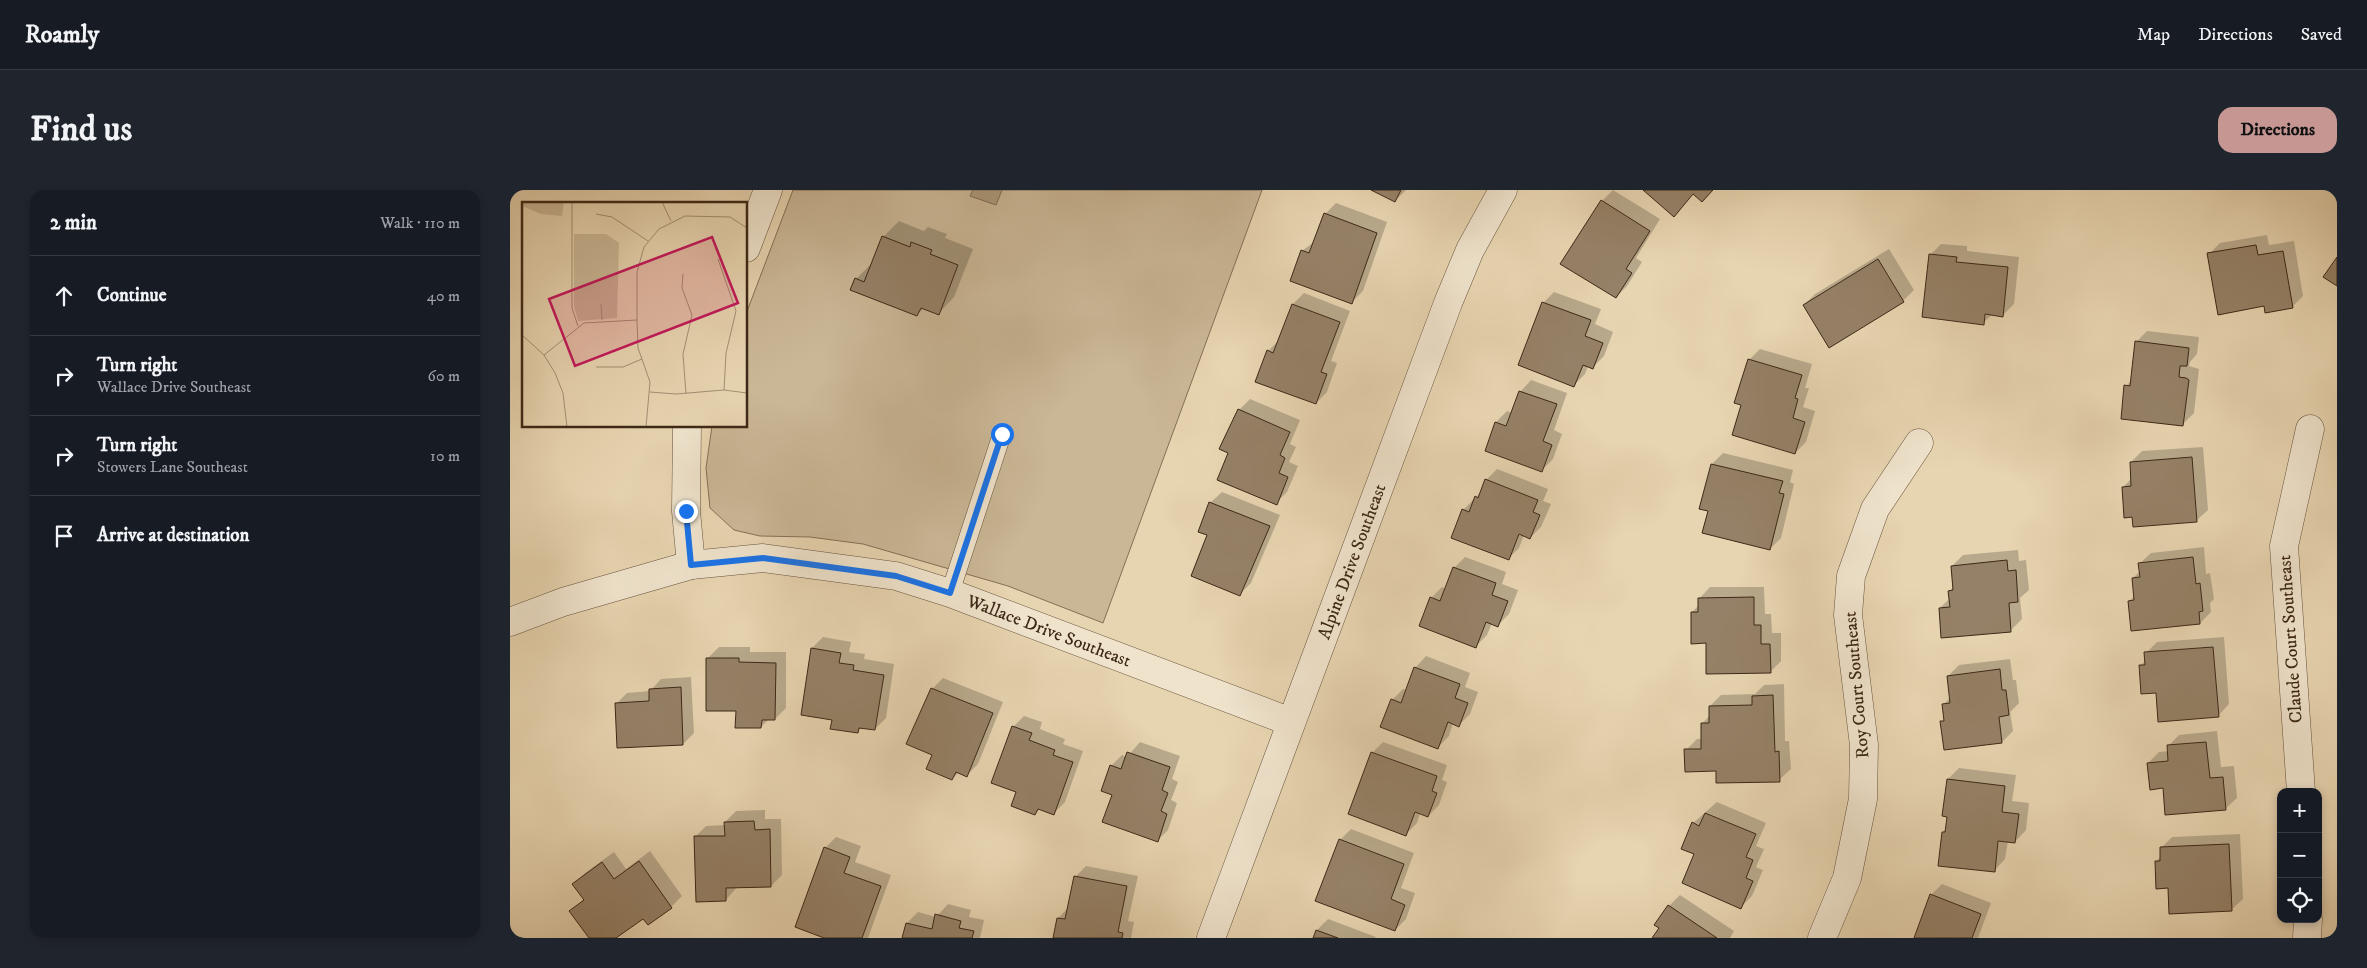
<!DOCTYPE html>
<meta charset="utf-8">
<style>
:root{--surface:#171b24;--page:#20242c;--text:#f1f3f6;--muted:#9ea1a6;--line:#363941;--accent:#c59692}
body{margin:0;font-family:"IM FELL DW Pica",serif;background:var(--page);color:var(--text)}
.controls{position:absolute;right:15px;bottom:15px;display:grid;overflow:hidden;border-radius:10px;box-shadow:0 2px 8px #0003}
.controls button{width:45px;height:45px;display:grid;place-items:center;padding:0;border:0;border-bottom:1px solid var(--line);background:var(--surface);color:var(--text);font:25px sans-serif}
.stop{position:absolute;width:15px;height:15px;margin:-11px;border:4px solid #1a73e8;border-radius:50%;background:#fff}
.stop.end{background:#1a73e8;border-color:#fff;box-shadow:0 1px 5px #0008}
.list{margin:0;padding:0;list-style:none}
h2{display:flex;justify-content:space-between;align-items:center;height:65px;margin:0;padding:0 20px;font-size:21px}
h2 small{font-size:16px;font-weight:400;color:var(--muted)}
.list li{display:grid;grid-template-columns:32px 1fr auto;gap:15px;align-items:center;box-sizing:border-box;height:80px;padding:0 20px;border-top:1px solid var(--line)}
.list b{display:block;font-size:19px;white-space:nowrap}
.list p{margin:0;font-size:16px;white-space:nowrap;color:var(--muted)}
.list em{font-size:16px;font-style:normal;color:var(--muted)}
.icon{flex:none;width:28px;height:28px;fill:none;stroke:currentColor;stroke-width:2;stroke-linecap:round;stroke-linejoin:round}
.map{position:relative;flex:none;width:1827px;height:748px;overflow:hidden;border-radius:15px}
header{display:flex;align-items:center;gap:30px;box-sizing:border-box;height:70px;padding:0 25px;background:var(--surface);border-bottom:1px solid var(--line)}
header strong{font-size:24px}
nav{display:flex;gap:28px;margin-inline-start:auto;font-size:18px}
.intro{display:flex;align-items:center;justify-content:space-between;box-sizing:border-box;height:120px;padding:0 30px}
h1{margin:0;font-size:35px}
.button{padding:12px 22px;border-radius:15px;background:var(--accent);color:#111;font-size:18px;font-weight:700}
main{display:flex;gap:30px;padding:0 30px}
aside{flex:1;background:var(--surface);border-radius:15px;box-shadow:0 2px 8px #0003}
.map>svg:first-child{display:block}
.green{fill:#cab796;stroke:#847056}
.water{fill:#ad9a7c;stroke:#806c54}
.shadow{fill:#0003}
.building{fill:#958167;stroke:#3d2817}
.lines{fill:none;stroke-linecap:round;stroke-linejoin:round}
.lane-casing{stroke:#68533d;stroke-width:19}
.street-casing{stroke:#68533d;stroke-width:29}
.lane{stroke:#efe3cc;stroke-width:18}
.street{stroke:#efe3cc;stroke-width:28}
.route{stroke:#1a73e8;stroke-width:6}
.labels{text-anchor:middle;stroke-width:4;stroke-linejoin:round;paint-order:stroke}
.street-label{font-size:18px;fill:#3d2817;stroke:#efe3cc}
.inset-road{fill:none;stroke:#a38f73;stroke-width:1}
.view{fill:#c2185b;fill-opacity:0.15;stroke:#c2185b;stroke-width:2.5}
.inset-edge{fill:none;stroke:#3d2817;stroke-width:2.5}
</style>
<header>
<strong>Roamly</strong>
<nav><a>Map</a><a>Directions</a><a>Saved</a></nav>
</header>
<div class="intro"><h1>Find us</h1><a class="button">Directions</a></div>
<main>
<aside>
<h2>2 min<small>Walk · 110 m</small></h2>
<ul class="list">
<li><svg class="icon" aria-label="ahead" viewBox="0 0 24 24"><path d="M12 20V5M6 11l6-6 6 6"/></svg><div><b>Continue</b></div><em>40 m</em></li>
<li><svg class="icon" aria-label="right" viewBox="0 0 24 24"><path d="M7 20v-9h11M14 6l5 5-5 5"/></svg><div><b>Turn right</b><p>Wallace Drive Southeast</p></div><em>60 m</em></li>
<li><svg class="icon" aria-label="right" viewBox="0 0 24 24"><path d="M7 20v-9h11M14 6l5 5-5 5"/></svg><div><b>Turn right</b><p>Stowers Lane Southeast</p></div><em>10 m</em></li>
<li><svg class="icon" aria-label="arrive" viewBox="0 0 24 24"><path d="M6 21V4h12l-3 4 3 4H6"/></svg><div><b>Arrive at destination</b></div></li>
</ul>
</aside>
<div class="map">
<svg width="1827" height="748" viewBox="0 0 1827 748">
<rect width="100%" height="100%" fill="#e7d4b0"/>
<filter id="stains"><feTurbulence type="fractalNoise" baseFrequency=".004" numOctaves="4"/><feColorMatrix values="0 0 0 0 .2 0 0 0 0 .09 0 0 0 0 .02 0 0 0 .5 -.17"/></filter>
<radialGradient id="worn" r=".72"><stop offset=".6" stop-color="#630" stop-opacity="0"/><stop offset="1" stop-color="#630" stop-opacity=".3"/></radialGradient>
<path class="green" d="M283,0H752L593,433L498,396L353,354L300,347L250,346L224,340L200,318L196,278L202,236H236V124Z"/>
<path class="water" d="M463,0H492L486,15L460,6Z"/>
<g class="shadow">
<path d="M864,0H896L885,11Z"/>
<path d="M1103,0L1150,29L1126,68L1132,72L1117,96L1106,107L1092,11Z"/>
<path d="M826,13L877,32L853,101L842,112L792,61L805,51L815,24Z"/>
<path d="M389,31L414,41L418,37L437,44L435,48L463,59L444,107L429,123L414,118L407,124L346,89L362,73L373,47Z"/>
<path d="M1757,45L1759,55L1784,51L1793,106L1782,117L1699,64L1710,53Z"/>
<path d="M1431,54L1457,56V61L1509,67L1504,114L1493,125L1483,124L1473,133L1420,65Z"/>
<path d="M1379,59L1404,100L1393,111L1294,115L1305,104Z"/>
<path d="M1044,102L1091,119L1085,134L1103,142L1094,166L1083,177L1078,176L1075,184L1064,195L1033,113Z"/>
<path d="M794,103L840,121L821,171L827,173L817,202L806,213L758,161L769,150L783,114Z"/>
<path d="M1637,141L1689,147L1687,164L1680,172L1679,176L1689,179L1684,223L1673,234L1616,196L1622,190L1626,152Z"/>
<path d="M1250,159L1302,174L1295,198H1299L1293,217L1305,221L1296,252L1285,263L1239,170Z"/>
<path d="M1021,190L1057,203L1044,240L1052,244L1043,269L1032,280L976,261L986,232L997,221L1002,223L1010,202Z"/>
<path d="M740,209L790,230L780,254L786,257L779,272L788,276L777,302L766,313L720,262L729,220Z"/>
<path d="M1693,257L1698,320L1686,331L1623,326L1613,297L1622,288L1621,272L1632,261Z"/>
<path d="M1213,263L1283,280L1280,292L1284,294L1271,348L1260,359L1199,320L1191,318L1202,274Z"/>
<path d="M987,279L1038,299L1033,311L1041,314L1031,337L1020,348L1014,345L1009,358L998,369L942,347L953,320L972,301L976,290Z"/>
<path d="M712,302L770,325L741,393L730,404L698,344L700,313Z"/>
<path d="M1694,357L1696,384L1700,383L1704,409L1700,413L1701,422L1690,433L1619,412L1625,405L1623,388L1630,381L1629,374L1641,363Z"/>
<path d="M1508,360L1509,371L1516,370L1519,400L1510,408L1512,429L1501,440L1430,418L1440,408L1439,401L1444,397L1442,376L1453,365Z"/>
<path d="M955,367L996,382L992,394L1008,400L999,424L988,435L982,433L977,445L966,456L921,408L932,397L936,399L944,378Z"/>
<path d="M1200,397H1254L1255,424H1261L1262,443H1271V471L1260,482L1197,452L1182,422L1189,415V409Z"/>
<path d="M313,447L341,452L339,462L355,464L354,469L384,474L376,528L365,539L352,537L348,542L323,529L302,458Z"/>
<path d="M1714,447L1719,514L1708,526L1647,502L1630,476L1636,470V463L1647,452Z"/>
<path d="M209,457H240V462H276V518L265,529H259L251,537L227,520L198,468Z"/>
<path d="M916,466L960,483L955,497L968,502L960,524L949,535L943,533L939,546L928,557L882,510L893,499L897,500L905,478Z"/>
<path d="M1500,469L1503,490H1506L1509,513L1500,522L1503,541L1492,552L1432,532L1435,528L1433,515L1441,507L1438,486L1449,475Z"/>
<path d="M181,487L184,543L173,554L106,514L117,503L140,501L151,489Z"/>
<path d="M433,488L493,512L468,574L457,585L449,582L442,589L424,565L422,499Z"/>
<path d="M1274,494L1275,551H1279L1281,579L1269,590L1207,580L1176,560L1187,549H1192V534L1200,525V516L1211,505L1245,504L1254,495Z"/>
<path d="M514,526L532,532L530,539L555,549L553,554L573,561L555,612L544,623L530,618L525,624L503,537Z"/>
<path d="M1707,541L1711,577L1724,576L1727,608L1715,619L1654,597L1638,573L1649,562L1659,561L1658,556L1669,545Z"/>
<path d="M630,552L670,566L662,589L668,592L661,610L667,613L658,640L647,651L603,604L601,576L612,565L617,567Z"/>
<path d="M873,552L937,575L932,590L937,592L929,615L918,626L910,623L907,633L896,644L862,563Z"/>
<path d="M1449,578L1506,585L1502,611L1519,613L1516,640L1505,652L1498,651L1495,669L1484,681L1433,642L1437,638L1438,589Z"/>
<path d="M1207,612L1256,633L1246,656L1254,659L1246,677L1253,680L1242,706L1231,717L1186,664L1183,633Z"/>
<path d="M255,620V629H271L272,685L261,696L227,697L216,710L185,647L196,636L215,635V632L226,621Z"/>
<path d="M841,639L904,663L891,698L905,703L896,729L885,740L830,650Z"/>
<path d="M1730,644L1733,709L1721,720L1659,697L1646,672L1651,666V658L1662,647Z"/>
<path d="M326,647L351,656L345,672L381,685L358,748H318L315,658Z"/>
<path d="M140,661L172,706L161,717L134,727L104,748H80L61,721L75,708L64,694L75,683L104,662L116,679Z"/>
<path d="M576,676L628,686L618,731L624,732L621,748H544L548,728L558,718L565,687Z"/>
<path d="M1432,694L1481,713L1468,748H1405L1421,705Z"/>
<path d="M1170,705L1224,741L1220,748H1144L1151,738L1159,716Z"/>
<path d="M438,714L461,720L459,727L474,730L470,748H394L397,733L408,722L426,727Z"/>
<path d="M818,729L866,747L865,748H804L807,740Z"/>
</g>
<g class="building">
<path d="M861,0H891L885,12Z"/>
<path d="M1133,0H1203L1192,12L1183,4L1164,27Z"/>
<path d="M1091,10L1140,41L1116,79L1122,83L1106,108L1050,74Z"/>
<path d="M814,23L867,43L842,114L780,91L791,60L799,63Z"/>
<path d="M372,46L400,57L401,52L422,60L420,64L448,75L429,125L411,118L407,126L340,100L345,88L354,92Z"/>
<path d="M1746,55L1748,65L1773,61L1783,118L1755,123L1754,116L1708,125L1697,63Z"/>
<path d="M1419,64L1447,67L1446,72L1498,77L1493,127L1475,124L1474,135L1412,127Z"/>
<path d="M1827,67V96L1813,87Z"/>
<path d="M1368,69L1394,112L1319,158L1293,115Z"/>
<path d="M1032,112L1081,130L1075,146L1093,153L1083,179L1073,175L1064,197L1008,175Z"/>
<path d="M782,114L830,132L811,182L817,184L806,214L745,192L757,160L763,163Z"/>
<path d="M1625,151L1679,158L1677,176H1670L1669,187L1676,188L1679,190L1673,236L1611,229L1614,195L1620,196Z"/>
<path d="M1238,169L1292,185L1285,208L1288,209L1283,228L1295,232L1285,264L1222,245L1231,215L1224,213Z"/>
<path d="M1009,201L1047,214L1033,251L1042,255L1032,282L975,261L985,232L996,236Z"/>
<path d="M728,219L780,242L770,265L775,268L769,283L778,287L767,315L707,290L718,263L709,259Z"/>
<path d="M1682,267L1687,332L1623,337L1622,327L1614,328L1612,297L1621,296L1620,272Z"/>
<path d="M1201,274L1273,291L1269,303L1274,304L1260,360L1192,343L1198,321L1189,319Z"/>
<path d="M975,289L1028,310L1023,322L1030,325L1020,349L1009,344L999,370L941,348L952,319L959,322L965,306L968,308Z"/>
<path d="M699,312L760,336L730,406L681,386L697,345L688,342Z"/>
<path d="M1683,367L1686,394L1690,393L1693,421L1689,422L1690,434L1621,441L1618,411L1624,410L1622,388L1630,387L1628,373Z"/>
<path d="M1497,370L1498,381L1506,380L1508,412L1499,413L1501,442L1431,448L1429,418L1440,417L1438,401L1443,400L1441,376Z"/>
<path d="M943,377L986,393L982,405L998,411L988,437L976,432L966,458L909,436L920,407L930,411Z"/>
<path d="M1244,407V435H1251V454H1260L1261,483L1196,484V453L1181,454V422H1188V408Z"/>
<path d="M1703,457L1709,527L1648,532L1646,503L1631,504L1629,475H1635L1634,462Z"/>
<path d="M301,458L331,463L329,473L344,475L343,480L374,485L365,540L349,538L348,543L320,539L322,530L291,525Z"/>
<path d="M196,468H229V472L266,473L265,530H252L251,538H225L226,521H196Z"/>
<path d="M904,477L950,494L945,508L958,513L949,537L938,532L928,559L870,537L881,509L891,513Z"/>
<path d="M1490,479L1492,500H1496L1499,525L1489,527L1492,553L1434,560L1430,531H1434L1432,514L1440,513L1437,486Z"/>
<path d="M171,497L173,555L107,558L105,513L139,511V499Z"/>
<path d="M421,498L483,523L457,587L446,582L442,590L416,579L422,565L396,554Z"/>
<path d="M1263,505L1265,562L1269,561L1270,592L1206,593V581L1175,582L1174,559H1191V533H1199V516L1242,515V506Z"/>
<path d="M502,536L522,543L519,550L545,560L543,565L563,572L544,625L528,619L525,625L501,616L506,602L481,593Z"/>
<path d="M1696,552L1700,588L1713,587L1716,620L1655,625L1653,598L1640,600L1637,573L1658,571L1657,555Z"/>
<path d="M617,562L660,577L652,600L658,603L651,621L657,624L648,652L592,632L602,605L591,601L600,575L611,579Z"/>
<path d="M861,562L927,586L922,601L927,603L918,627L905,622L896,646L838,624Z"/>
<path d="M1437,589L1495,596L1492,622L1509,624L1505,653L1488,651L1485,682L1428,676L1432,642H1435L1437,627L1432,626Z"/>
<path d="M1195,623L1246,644L1236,667L1243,670L1236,688L1243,691L1231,719L1172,693L1184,664L1171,659L1182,632L1189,636Z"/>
<path d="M244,631L245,640L260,639L261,697L216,698V711L186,712L184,646H215L214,632Z"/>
<path d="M829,649L894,674L881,709L895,715L885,741L805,711Z"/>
<path d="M1719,654L1722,721L1659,724L1658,698L1646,699L1645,671H1650V657Z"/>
<path d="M314,657L340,667L334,683L371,696L352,748H314L285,737Z"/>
<path d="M129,671L162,718L138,735L133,729L106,748H79L59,721L74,710L62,694L92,672L104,689Z"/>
<path d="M564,686L617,696L608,742L613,743L612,748H543L547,728L555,729Z"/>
<path d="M1420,704L1471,724L1462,748H1404Z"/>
<path d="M1158,715L1207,748H1142L1149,738L1144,735Z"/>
<path d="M425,724L451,731L449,738L464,741L462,748H392L396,733L422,739Z"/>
<path d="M806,740L828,748H803Z"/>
</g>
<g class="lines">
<g class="lane-casing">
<path id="lane" d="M440,403L492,244"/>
</g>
<g class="street-casing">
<g id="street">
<path d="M236,58L258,0"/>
<path d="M177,236L176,321L181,375"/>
<path id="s1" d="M0,432L53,412L181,375L253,368L386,386L440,403L781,532"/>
<path d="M1791,602L1774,356L1800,239"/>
<path id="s2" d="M701,748L938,113L960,60L993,0"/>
<path d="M1312,748L1337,688L1353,609L1354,555L1338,425L1341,386L1365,319L1409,253"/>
<path d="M1797,748L1798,729"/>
</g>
</g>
<use href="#lane" class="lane"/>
<use href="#street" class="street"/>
</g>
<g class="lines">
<path class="route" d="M176,321L181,375L253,368L386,386L440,403L492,244"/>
</g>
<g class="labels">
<g class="street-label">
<text dy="6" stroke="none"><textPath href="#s2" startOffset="402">Alpine Drive Southeast</textPath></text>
<text dy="6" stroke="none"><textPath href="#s1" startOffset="559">Wallace Drive Southeast</textPath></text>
<text transform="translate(1780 449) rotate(-94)" y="6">Claude Court Southeast</text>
<text transform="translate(1346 495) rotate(-95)" y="6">Roy Court Southeast</text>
</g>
</g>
<g transform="translate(12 12)">
<rect width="225" height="225" fill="#e7d4b0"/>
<path d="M0,0H42L40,14L19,12L0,4ZM52,32H84L97,41L95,116L56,119L52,104Z" fill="#cab796"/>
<path class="inset-road" d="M50,0V106L56,124M140,0L149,19M74,12L90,15L126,39M196,57L214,109L204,151L202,188M161,72L160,86L170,113L161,152L164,192M79,102L80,118M0,133L22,153L33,171L41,191L45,225M22,153L62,121L115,118M74,165H101L120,157M128,190L154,192L202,188L225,191M124,225L128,180L116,146L115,118V70L122,45L137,27L163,14L208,15L225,26"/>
<path class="view" d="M190,35L216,101L53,164L27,97Z"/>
<rect width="225" height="225" class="inset-edge"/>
</g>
<rect width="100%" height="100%" filter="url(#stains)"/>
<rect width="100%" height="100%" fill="url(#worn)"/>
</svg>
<div class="controls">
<button>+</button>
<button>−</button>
<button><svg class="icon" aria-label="locate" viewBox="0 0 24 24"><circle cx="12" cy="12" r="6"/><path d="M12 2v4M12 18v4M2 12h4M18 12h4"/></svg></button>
</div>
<div class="stop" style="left:492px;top:244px"></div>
<div class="stop end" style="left:176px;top:321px"></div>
</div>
</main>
